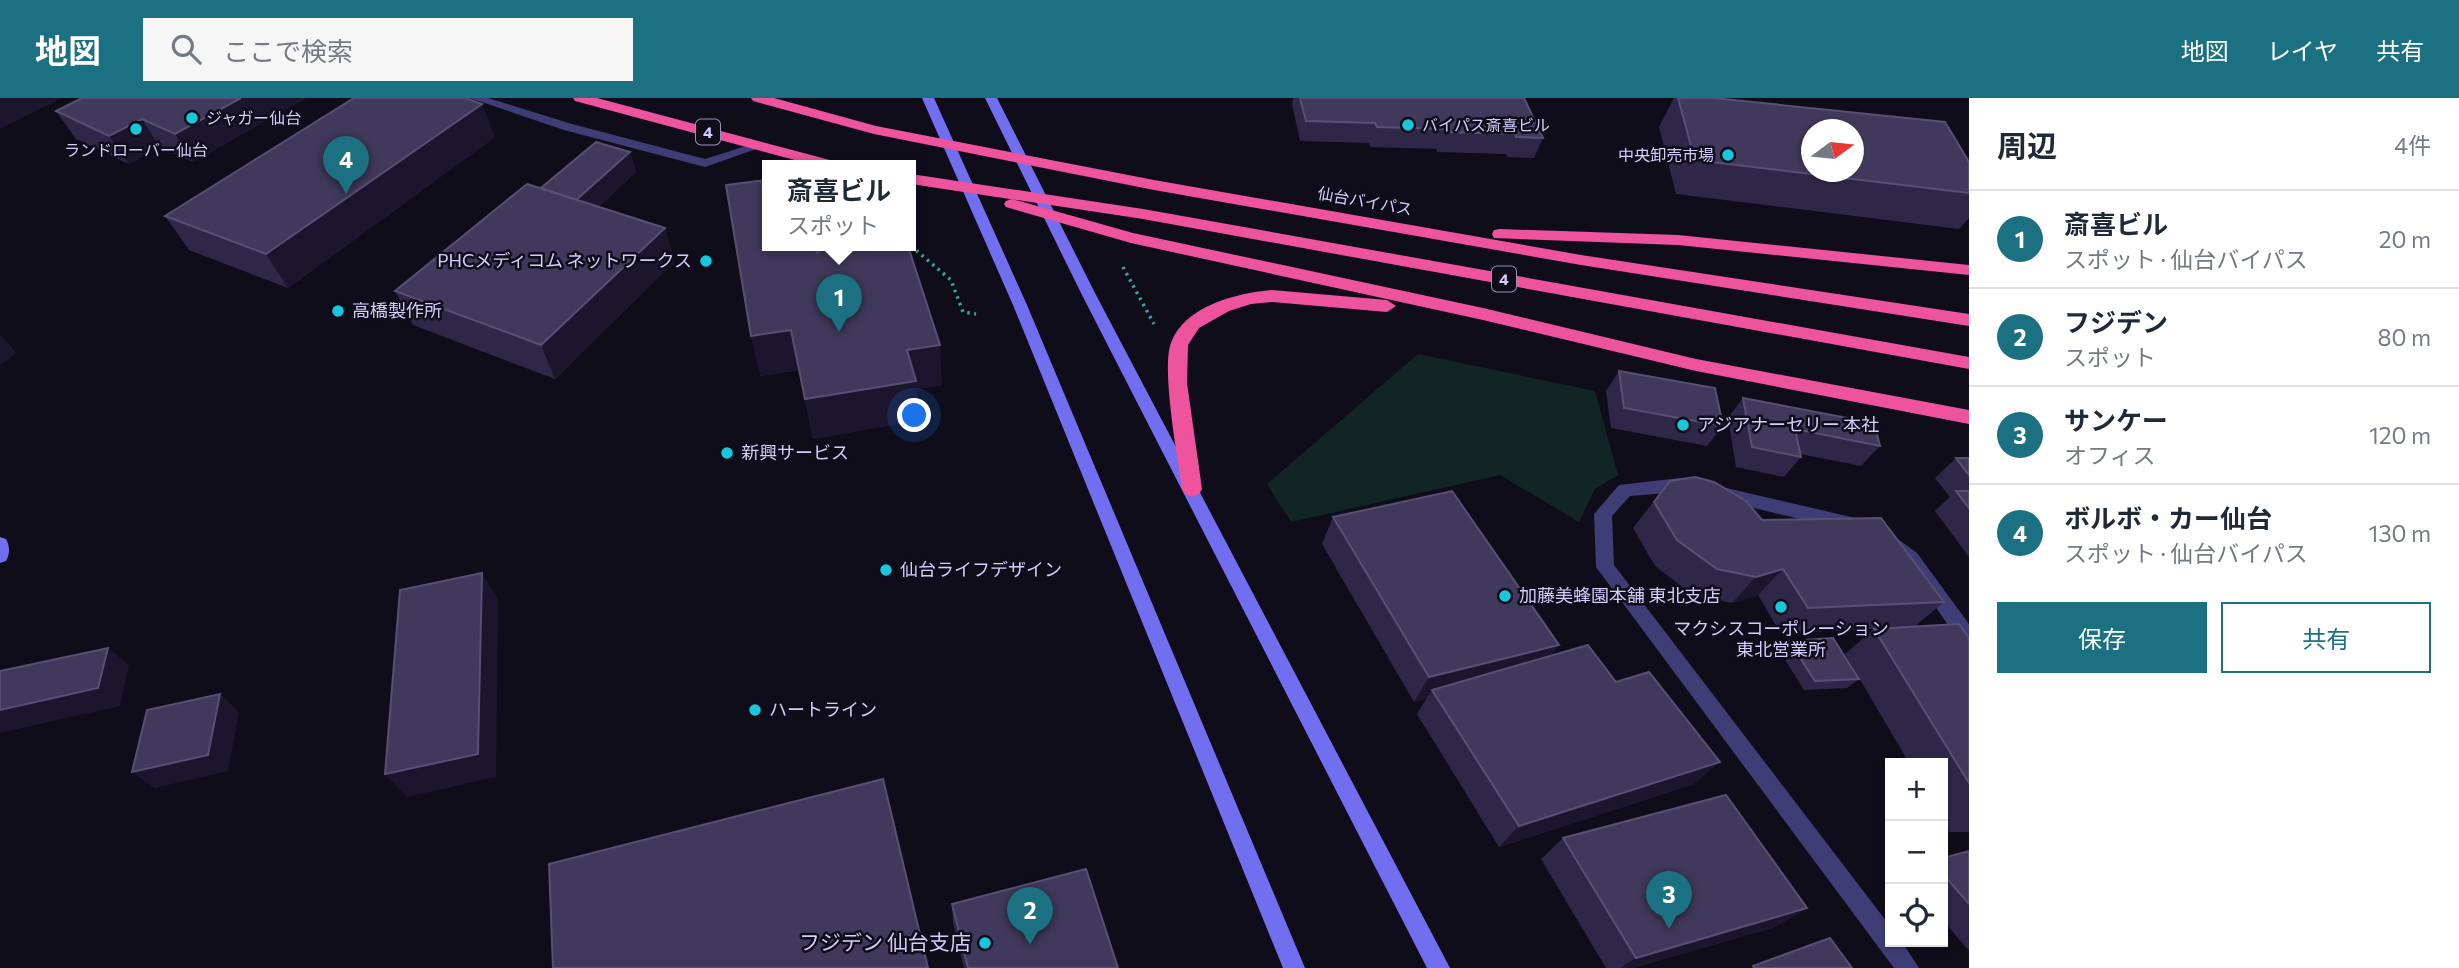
<!DOCTYPE html>
<html lang="ja">
<meta charset="utf-8">
<style>
:root{--surface:#fff;--page:#f6f6f7;--text:#1f2937;--muted:#747a83;--line:#e0e1e3;--accent:#1b7081}
body{margin:0;font-family:Commissioner,"Noto Sans JP",sans-serif;background:var(--page);color:var(--text)}
.controls{position:absolute;right:21px;bottom:21px;display:grid;overflow:hidden;border-radius:0px;box-shadow:0 2px 5px #0004}
.controls button{width:63px;height:63px;display:grid;place-items:center;padding:0;border:0;border-bottom:2px solid var(--line);background:var(--surface);color:var(--text);font:35px sans-serif}
.compass{position:absolute;left:1801px;top:21px;width:63px;height:63px;border-radius:50%;background:var(--surface);box-shadow:0 2px 5px #0004;rotate:75deg}
.you{position:absolute;left:915px;top:318px;width:24px;height:24px;margin:-18px;border:5px solid #fff;border-radius:50%;background:#1a73e8;box-shadow:0 0 0 10px #1a73e833}
.badge{display:grid;place-items:center;width:46px;height:46px;border-radius:50%;background:var(--accent);color:#fff;font-size:23px;font-weight:700}
.pin{position:absolute;translate:-50% -58px;filter:drop-shadow(0 2px 4px #0008)}
.pin::after{content:'';position:absolute;top:37px;width:24px;height:21px;background:inherit;clip-path:polygon(0 0,100% 0,50% 100%)}
.popup{position:absolute;left:762px;top:62px;width:154px;height:91px;box-sizing:border-box;display:grid;place-content:center;border-radius:0px;background:var(--surface);filter:drop-shadow(0 2px 5px #0005);font-size:23px;white-space:nowrap;color:var(--muted)}
.popup b{font-size:26px;color:var(--text)}
.popup::after{content:'';position:absolute;left:50%;top:100%;margin-left:-14px;border:14px solid transparent;border-top-color:var(--surface)}
.list{margin:0;padding:0;list-style:none}
h2{display:flex;justify-content:space-between;align-items:center;height:91px;margin:0;padding:0 28px;font-size:30px}
h2 small{font-size:23px;font-weight:400;color:var(--muted)}
.list li{display:grid;grid-template-columns:46px 1fr auto;gap:21px;align-items:center;box-sizing:border-box;height:98px;padding:0 28px;border-top:2px solid var(--line)}
.list b{display:block;font-size:26px;white-space:nowrap}
.list p{margin:0;font-size:23px;white-space:nowrap;color:var(--muted)}
.list em{font-size:23px;font-style:normal;color:var(--muted)}
.actions{display:flex;gap:14px;padding:21px 28px}
.actions a{flex:1;padding:16px 0;border:2px solid var(--accent);border-radius:0px;text-align:center;font-size:24px;color:var(--accent)}
.actions .main{background:var(--accent);color:#fff}
.icon{flex:none;width:38px;height:38px;fill:none;stroke:currentColor;stroke-width:2;stroke-linecap:round;stroke-linejoin:round}
.map{position:relative;flex:none;width:1969px;height:870px;overflow:hidden}
header{display:flex;align-items:center;gap:42px;box-sizing:border-box;height:98px;padding:0 35px;background:var(--accent);color:#fff}
header strong{font-size:33px}
nav{display:flex;gap:38px;margin-inline-start:auto;font-size:24px}
.search{width:490px;height:63px;background:var(--page);display:flex;align-items:center;gap:18px;box-sizing:border-box;padding:0 24px;border-radius:0px;color:var(--muted);font-size:26px}
main{display:flex}
aside{flex:1;background:var(--surface)}
.map>svg:first-child{display:block}
.green{fill:#112524}
.lines{fill:none;stroke-linecap:round;stroke-linejoin:round}
.path{stroke:#39a29c;stroke-width:3.5;stroke-dasharray:2.5 4.5;stroke-linecap:butt}
.street{fill:#3f3d76;fill-rule:evenodd}
.secondary{fill:#716ef0;fill-rule:evenodd}
.highway{fill:#ed549d;fill-rule:evenodd}
.wall{fill:#2e2747}
.shaded-wall{fill:#1b152e}
.building{fill:#40395b;stroke:#575074;stroke-width:2;fill-rule:evenodd}
.poi-dot{fill:#17c7db;stroke:#100d1b;stroke-width:2.5}
.labels{text-anchor:middle;stroke-width:5;stroke-linejoin:round;paint-order:stroke}
.far-poi-label{font-size:16px;fill:#d2cdfa;stroke:#100d1b;text-anchor:start}
.shield{fill:#100d1b;stroke:#9893b7;stroke-width:2}
.shield-label{font-size:16px;font-weight:bold;fill:#d2cdfa}
.far-street-label{font-size:16px;fill:#d2cdfa;stroke:#100d1b}
.poi-label{font-size:18px;fill:#d2cdfa;stroke:#100d1b;text-anchor:start}
.near-poi-label{font-size:21px;fill:#d2cdfa;stroke:#100d1b;text-anchor:end}
</style>
<header>
<strong>地図</strong>
<div class="search"><svg class="icon" aria-label="search" viewBox="0 0 24 24"><circle cx="10" cy="10" r="6"/><path d="M15 15l6 6"/></svg>ここで検索</div>
<nav><a>地図</a><a>レイヤ</a><a>共有</a></nav>
</header>
<main>
<div class="map">
<svg width="1969" height="870" viewBox="0 0 1969 870">
<rect width="100%" height="100%" fill="#100d1b"/>
<path class="green" d="M1418,256L1595,293L1618,377L1595,391L1579,424L1500,377L1291,424L1267,386Z"/>
<g class="lines">
<g class="path">
<path d="M911,148L951,182L963,214L976,216"/>
<path d="M1123,169L1154,226"/>
</g>
<g class="street">
<path d="M470,0H488L572,26L705,61L759,44L765,48L705,69L564,32Z"/>
<path d="M1680,380L1693,383L1695,388L1693,393L1630,398L1612,418L1614,467L1890,828V844H1902L1919,870H1894L1596,469L1594,416L1619,387Z"/>
<path d="M1718,388L1851,419L1857,421L1860,426L1857,431L1851,433L1712,400L1710,395L1712,390Z"/>
<path d="M1895,439L1917,455L1969,526V549L1962,547L1905,465L1886,446L1889,441Z"/>
</g>
<g class="secondary">
<path d="M922,0H934L1027,207L1305,870H1283L1013,207Z"/>
<path d="M985,0H997L1095,195L1450,870H1427L1081,195Z"/>
<path d="M0,439L6,441C10,448 10,456 6,463L0,465Z"/>
</g>
<g class="highway">
<path d="M573,0H597L841,65L844,68H817L575,3Z"/>
<path d="M751,0H774L876,28L1154,82L1581,157L1969,216V228L1581,167L1154,92L874,36L753,3Z"/>
<path d="M911,76L1143,111L1969,259V271L1143,121L911,86Z"/>
<path d="M1012,101L1133,135L1483,210L1696,261L1969,312V326L1696,273L1483,222L1131,145L1006,109L1004,106L1006,103Z"/>
<path d="M1500,131L1678,137L1969,167V177L1678,147L1494,140L1492,136L1494,132Z"/>
<path d="M1272,192L1387,202L1396,208L1387,214L1272,204L1251,206L1229,213L1199,230L1188,247L1187,285L1202,391L1199,396L1192,399L1185,396L1182,391C1178,361 1161,270 1171,245C1184,208 1237,195 1272,192Z"/>
</g>
</g>
<g class="wall">
<path d="M306,0L193,64L160,49L129,66L76,41L56,13Z"/>
<path d="M1293,0H1524L1543,40L1534,60L1507,59L1506,56L1437,54V51L1370,49L1369,45L1300,43L1292,6Z"/>
<path d="M1674,0H1714L1969,64V120L1959,131L1676,96L1659,29Z"/>
<path d="M495,39L288,190L189,152L165,118Z"/>
<path d="M630,54L636,74L598,109L665,130L674,164L555,281L413,227L395,193L541,90Z"/>
<path d="M817,155L942,287L916,291L919,322L813,341L799,272L760,278Z"/>
<path d="M1619,273L1723,328L1707,348L1611,330L1606,293Z"/>
<path d="M1743,300L1880,348L1861,368L1800,356L1801,359L1784,379L1736,369L1728,320Z"/>
<path d="M1956,360H1969V459L1935,413L1950,399L1935,380Z"/>
<path d="M1670,383L1762,422L1944,504L1914,529L1969,540V734H1949L1943,723V665H1909L1845,556L1874,531L1889,530L1781,536L1758,497L1732,505L1693,497L1655,468L1633,430Z"/>
<path d="M1333,419L1559,547L1550,558L1694,686L1499,749L1417,616L1427,600L1414,604L1322,446Z"/>
<path d="M1789,543L1859,581L1847,590L1804,592L1779,552Z"/>
<path d="M1563,740L1807,810L1775,829L1633,870H1606L1541,761Z"/>
<path d="M1969,753V853L1943,822V760Z"/>
<path d="M952,806L1118,870H964L953,824Z"/>
</g>
<g class="shaded-wall">
<path d="M0,0H62L0,31Z"/>
<path d="M241,0H306L193,64L175,36Z"/>
<path d="M482,6L495,39L288,190L266,156Z"/>
<path d="M142,21L160,49L129,66L109,38Z"/>
<path d="M630,54L636,74L575,129L568,109Z"/>
<path d="M665,130L674,164L555,281L541,247Z"/>
<path d="M791,232L799,272L760,278L751,238Z"/>
<path d="M0,237L17,255L0,267Z"/>
<path d="M940,247L942,287L916,291L919,322L813,341L805,301L907,252Z"/>
<path d="M1783,471L1758,497L1732,505L1756,479Z"/>
<path d="M482,475L498,501L496,679L407,699L385,676Z"/>
<path d="M1559,547L1540,572L1432,592L1427,600L1414,604L1429,579Z"/>
<path d="M108,550L129,567L120,608L0,635V612Z"/>
<path d="M220,596L239,614L228,673L155,690L132,674Z"/>
<path d="M1720,664L1694,686L1499,749L1519,728Z"/>
<path d="M1807,810L1775,829L1633,870H1620L1636,860Z"/>
</g>
<g class="building">
<path d="M82,0H241L175,36L142,21L109,38L56,13Z"/>
<path d="M354,0H466L482,6L266,156L165,118Z"/>
<path d="M1300,0H1524L1543,40L1516,39L1515,36L1445,34L1444,31L1377,29L1375,25L1306,23Z"/>
<path d="M1678,0H1714L1945,24L1969,64V95L1695,62ZM1811,32H1853V74H1811Z"/>
<path d="M596,44L630,54L576,102L541,90Z"/>
<path d="M767,82V148H816L817,155L829,148H908L940,247L907,252L916,283L805,301L791,232L751,238L726,87Z"/>
<path d="M527,86L665,130L541,247L395,193Z"/>
<path d="M1619,273L1715,290L1723,328L1624,310Z"/>
<path d="M1743,300L1874,325L1880,348L1795,331L1801,359L1752,349Z"/>
<path d="M1956,360H1969V377Z"/>
<path d="M1695,379L1714,384L1746,403L1762,422L1881,420L1944,504L1808,510L1783,471L1756,479L1717,471L1677,442L1654,404L1670,383Z"/>
<path d="M1452,393L1559,547L1429,579L1333,419Z"/>
<path d="M1956,393H1969V410Z"/>
<path d="M482,475L478,656L385,676L400,492Z"/>
<path d="M1959,526L1969,540V685L1874,531Z"/>
<path d="M1833,540L1859,581L1815,583L1789,543Z"/>
<path d="M1588,547L1616,584L1649,574L1720,664L1519,728L1432,592Z"/>
<path d="M108,550L98,590L0,612V573Z"/>
<path d="M220,596L208,657L132,674L147,612Z"/>
<path d="M883,681L928,870H553L549,766Z"/>
<path d="M1726,697L1807,810L1636,860L1563,740Z"/>
<path d="M1969,753V806L1943,776V760Z"/>
<path d="M1086,771L1118,870H968L952,806Z"/>
<path d="M1830,840L1852,870H1754L1753,868Z"/>
</g>
<g class="poi-dot">
<circle cx="192" cy="20" r="7"/>
<circle cx="1408" cy="27" r="7"/>
<circle cx="136" cy="31" r="7"/>
<circle cx="1728" cy="57" r="7"/>
<circle cx="706" cy="163" r="7"/>
<circle cx="338" cy="213" r="7"/>
<circle cx="1683" cy="327" r="7"/>
<circle cx="727" cy="355" r="7"/>
<circle cx="886" cy="472" r="7"/>
<circle cx="1505" cy="498" r="7"/>
<circle cx="1781" cy="509" r="7"/>
<circle cx="755" cy="612" r="7"/>
<circle cx="985" cy="845" r="7"/>
</g>
<g class="labels">
<g class="far-poi-label">
<text x="206" y="26">ジャガー仙台</text>
<text x="1422" y="33">バイパス斎喜ビル</text>
<text x="136" y="58" text-anchor="middle">ランドローバー仙台</text>
<text x="1714" y="63" text-anchor="end">中央卸売市場</text>
</g>
<g class="shield">
<rect x="696" y="21.5" width="24" height="25" rx="5"/>
<rect x="1492" y="168.5" width="24" height="25" rx="5"/>
</g>
<g class="shield-label">
<text x="708" y="40">4</text>
<text x="1504" y="187">4</text>
</g>
<g class="far-street-label">
<text transform="translate(1365 103) rotate(10)" y="6">仙台バイパス</text>
</g>
<g class="poi-label">
<text x="692" y="169" text-anchor="end">PHCメディコム ネットワークス</text>
<text x="352" y="219">高橋製作所</text>
<text x="1697" y="333">アジアナーセリー 本社</text>
<text x="741" y="361">新興サービス</text>
<text x="900" y="478">仙台ライフデザイン</text>
<text x="1519" y="504">加藤美蜂園本舗 東北支店</text>
<text x="1781" y="537" text-anchor="middle">マクシスコーポレーション<tspan x="1781" dy="21">東北営業所</tspan></text>
<text x="769" y="618">ハートライン</text>
</g>
<g class="near-poi-label">
<text x="971" y="852">フジデン 仙台支店</text>
</g>
</g>
</svg>
<div class="controls">
<button>+</button>
<button>−</button>
<button><svg class="icon" aria-label="locate" viewBox="0 0 24 24"><circle cx="12" cy="12" r="6"/><path d="M12 2v4M12 18v4M2 12h4M18 12h4"/></svg></button>
</div>
<svg class="compass" viewBox="-18 -18 36 36"><path d="M0-13l5 13h-10z" fill="#e53935"/><path d="M0 13l5-13h-10z" fill="#747a83"/></svg>
<div class="you"></div>
<div class="pin badge" style="left:839px;top:234px">1</div>
<div class="popup"><b>斎喜ビル</b>スポット</div>
<div class="pin badge" style="left:1030px;top:847px">2</div>
<div class="pin badge" style="left:1669px;top:831px">3</div>
<div class="pin badge" style="left:346px;top:96px">4</div>
</div>
<aside>
<h2>周辺<small>4件</small></h2>
<ul class="list">
<li><span class="badge">1</span><div><b>斎喜ビル</b><p>スポット · 仙台バイパス</p></div><em>20 m</em></li>
<li><span class="badge">2</span><div><b>フジデン</b><p>スポット</p></div><em>80 m</em></li>
<li><span class="badge">3</span><div><b>サンケー</b><p>オフィス</p></div><em>120 m</em></li>
<li><span class="badge">4</span><div><b>ボルボ・カー仙台</b><p>スポット · 仙台バイパス</p></div><em>130 m</em></li>
</ul>
<div class="actions"><a class="main">保存</a><a>共有</a></div>
</aside>
</main>
